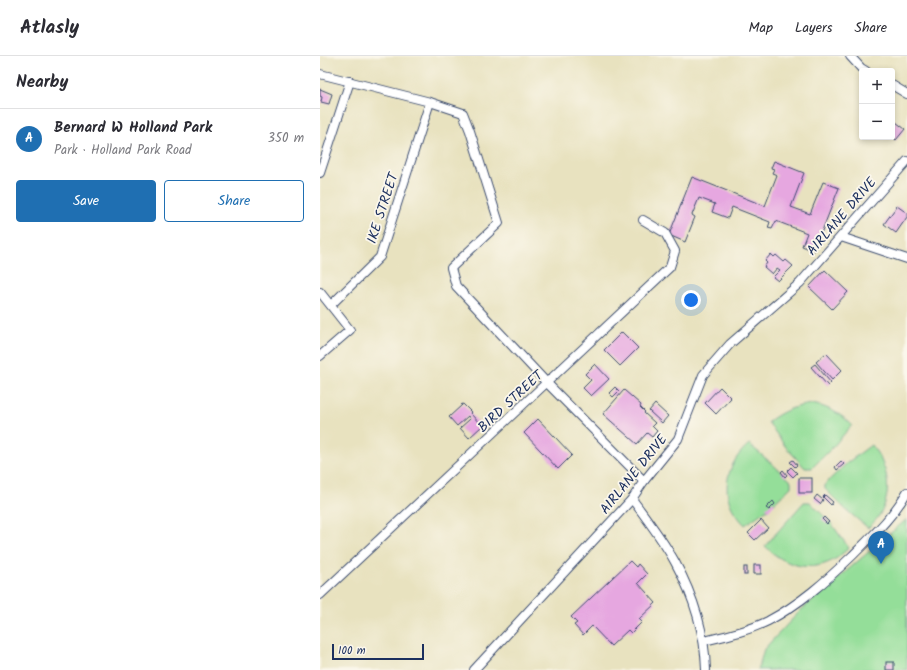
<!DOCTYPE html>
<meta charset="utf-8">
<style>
:root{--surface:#fff;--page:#f7f7f7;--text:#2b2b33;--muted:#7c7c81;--line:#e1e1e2;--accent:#1f6fb2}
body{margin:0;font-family:Kalam,sans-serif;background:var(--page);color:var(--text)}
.controls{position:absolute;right:12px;top:12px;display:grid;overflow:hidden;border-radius:4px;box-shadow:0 2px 6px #0003}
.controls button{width:36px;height:36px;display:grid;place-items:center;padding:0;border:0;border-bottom:1px solid var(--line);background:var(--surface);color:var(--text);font:20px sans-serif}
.scale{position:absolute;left:12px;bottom:10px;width:92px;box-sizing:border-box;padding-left:4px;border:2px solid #1b2f5e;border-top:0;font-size:11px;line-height:14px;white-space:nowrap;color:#1b2f5e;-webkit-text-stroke:3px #fbf7ec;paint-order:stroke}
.you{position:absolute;left:371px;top:244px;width:14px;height:14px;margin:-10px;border:3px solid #fff;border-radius:50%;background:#1a73e8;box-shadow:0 0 0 6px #1a73e833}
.badge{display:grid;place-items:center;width:26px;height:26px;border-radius:50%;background:var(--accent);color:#fff;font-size:13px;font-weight:700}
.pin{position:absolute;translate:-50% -33px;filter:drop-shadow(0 1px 2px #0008)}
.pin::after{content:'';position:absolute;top:21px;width:14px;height:12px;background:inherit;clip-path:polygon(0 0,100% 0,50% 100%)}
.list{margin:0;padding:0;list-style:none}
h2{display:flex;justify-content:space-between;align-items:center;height:52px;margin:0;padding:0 16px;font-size:17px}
h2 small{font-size:13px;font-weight:400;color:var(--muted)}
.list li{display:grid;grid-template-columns:26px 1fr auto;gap:12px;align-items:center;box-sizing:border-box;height:60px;padding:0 16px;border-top:1px solid var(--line)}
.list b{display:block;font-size:15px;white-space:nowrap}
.list p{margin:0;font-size:13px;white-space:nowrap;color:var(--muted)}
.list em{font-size:13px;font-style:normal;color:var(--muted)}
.actions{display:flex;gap:8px;padding:12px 16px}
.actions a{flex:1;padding:9px 0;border:1px solid var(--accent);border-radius:4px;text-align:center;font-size:14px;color:var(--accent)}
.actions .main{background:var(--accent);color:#fff}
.map{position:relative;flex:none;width:587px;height:614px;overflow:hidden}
header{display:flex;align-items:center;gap:24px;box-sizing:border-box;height:56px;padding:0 20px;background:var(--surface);border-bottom:1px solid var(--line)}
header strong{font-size:19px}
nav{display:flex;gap:22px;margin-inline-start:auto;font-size:14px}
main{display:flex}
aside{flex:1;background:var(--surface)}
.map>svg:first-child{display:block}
.green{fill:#94de99;stroke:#58867c}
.building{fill:#e6a7e0}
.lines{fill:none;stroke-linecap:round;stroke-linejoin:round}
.minor-casing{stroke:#3a4a6d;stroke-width:10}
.minor{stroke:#fff;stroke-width:8}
.labels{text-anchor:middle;stroke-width:3.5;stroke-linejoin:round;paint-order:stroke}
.street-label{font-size:14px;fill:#1b2f5e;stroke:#fbf7ec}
</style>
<header>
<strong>Atlasly</strong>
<nav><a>Map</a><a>Layers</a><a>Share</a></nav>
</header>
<main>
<aside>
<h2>Nearby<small></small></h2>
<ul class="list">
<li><span class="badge">A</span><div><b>Bernard W Holland Park</b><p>Park · Holland Park Road</p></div><em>350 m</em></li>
</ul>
<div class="actions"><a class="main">Save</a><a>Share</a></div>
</aside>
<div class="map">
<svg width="587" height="614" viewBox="0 0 587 614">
<rect width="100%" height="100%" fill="#fbf7ec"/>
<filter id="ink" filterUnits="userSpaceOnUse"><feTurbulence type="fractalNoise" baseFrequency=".025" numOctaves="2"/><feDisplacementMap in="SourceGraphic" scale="8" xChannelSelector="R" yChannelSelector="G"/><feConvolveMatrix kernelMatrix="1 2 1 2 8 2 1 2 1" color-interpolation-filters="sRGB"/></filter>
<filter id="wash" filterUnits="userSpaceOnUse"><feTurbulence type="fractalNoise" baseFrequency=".012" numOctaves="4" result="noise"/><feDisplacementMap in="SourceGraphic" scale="16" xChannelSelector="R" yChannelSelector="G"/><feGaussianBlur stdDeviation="0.9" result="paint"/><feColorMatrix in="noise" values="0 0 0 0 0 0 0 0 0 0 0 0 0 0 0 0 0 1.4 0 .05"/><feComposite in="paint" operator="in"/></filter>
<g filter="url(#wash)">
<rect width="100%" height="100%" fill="#e8e2bf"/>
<g class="green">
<path d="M492,348C508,351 520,357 532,369L512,392L492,412H485L465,390L448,366C462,355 475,350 492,348Z"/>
<path d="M429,388L450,406L471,425V431L449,452L425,469C421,465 418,461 415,457C399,433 409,405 429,388Z"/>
<path d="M551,389C573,414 574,450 548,472L525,453L505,433V428L527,407Z"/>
<path d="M484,446H490L511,467L529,492C525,495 521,499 517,502C492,518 464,510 445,490Z"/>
<path d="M587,463V614H438L444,593L481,554Z"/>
</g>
<g id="blocks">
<g class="building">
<path d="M0,33L12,38L9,48L1,46L2,41L0,40Z"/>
<path d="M572,63L585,73L576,84L572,81Z"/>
<path d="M454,105L484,117L471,151L490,158L503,126L519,132L494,195L482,190L487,177L456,165L452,173L448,172L450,166L412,151L408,162L392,156L395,148L379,142L372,159L375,161L365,186L349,179L372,121L445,150L457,119L452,117L454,113L451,112Z"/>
<path d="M577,150L587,157V161L576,177L564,168Z"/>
<path d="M451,198L454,201L456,199L464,206L466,204L473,210L458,225L453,221L460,214L457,212L452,218L444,211L447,207L445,205Z"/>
<path d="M505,214L528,236L512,253L489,231Z"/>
<path d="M302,276L318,292L300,310L284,294Z"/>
<path d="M506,297L522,314L512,324L496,306Z"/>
<path d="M275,308L289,323L271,340L263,332L271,324L265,318Z"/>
<path d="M495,308L511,327L508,330L491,311Z"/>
<path d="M295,331L299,335L293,341L289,337Z"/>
<path d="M400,331L411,342L396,358L385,347Z"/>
<path d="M304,334L321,349L320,351L325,356L324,357L335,367L332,370L337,375L332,381L327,377L317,388L283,358Z"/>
<path d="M143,348L151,356L150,357L162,370L149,382L140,372L150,363L148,360L137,370L129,361L142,349H141Z"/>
<path d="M335,348L348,360L342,367L329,355Z"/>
<path d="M218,363L252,399L238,413L204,377Z"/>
<path d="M473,404L477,409L475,411L470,406Z"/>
<path d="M521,405L524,408L517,414L515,411Z"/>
<path d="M471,411L477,417L473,421L467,415Z"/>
<path d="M463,414L467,419L465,421L461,416Z"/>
<rect x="479" y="422" width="13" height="15"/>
<path d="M497,439L503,444L500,448L494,443Z"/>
<path d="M505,439L513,446L511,449L503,441Z"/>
<path d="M453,445L455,448L449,454L446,452Z"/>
<path d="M504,461L509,466L507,468L502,463Z"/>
<path d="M441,464L448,472L435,484L428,477Z"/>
<path d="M310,505L316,511L318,508L327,518L318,527L336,547L319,563L322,566L311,577L308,574L291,590L272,570L263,579L254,569L257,567L251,561Z"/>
<rect x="434" y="509" width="7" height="9"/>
<rect x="424" y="511" width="3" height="8"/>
<rect x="566" y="606" width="8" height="8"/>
</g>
</g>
</g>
<g filter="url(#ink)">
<use href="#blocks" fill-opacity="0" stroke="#3a4a6d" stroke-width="1"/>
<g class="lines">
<g class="minor-casing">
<g id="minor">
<path d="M530,0L541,12L546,15"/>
<path d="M0,18L110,46L143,57L150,75L179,167L131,212L136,230L227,327L324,425"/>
<path d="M572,29L587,38"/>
<path d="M0,117L30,25"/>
<path d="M521,181L587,203"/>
<path d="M0,236L30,274L0,300"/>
<path d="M11,249L60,201L110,46"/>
<path d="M312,443C327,463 343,484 355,506C373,539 385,577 386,614"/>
<path d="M0,539L350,211L355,195L345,177L323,164"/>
<path d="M384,585C405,580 428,575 448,565C480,548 506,525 532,500C552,480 573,461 587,436"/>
<path d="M154,614L312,443L324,425L358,383L383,319L410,288L480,227L587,105"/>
</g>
</g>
<use href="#minor" class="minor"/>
</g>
</g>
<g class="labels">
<g class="street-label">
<text transform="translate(62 152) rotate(-72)" y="5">IKE STREET</text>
<text transform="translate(521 160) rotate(-49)" y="5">AIRLANE DRIVE</text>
<text transform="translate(190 345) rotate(-43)" y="5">BIRD STREET</text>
<text transform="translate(313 418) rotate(-51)" y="5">AIRLANE DRIVE</text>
</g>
</g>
</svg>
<div class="controls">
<button>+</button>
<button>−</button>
</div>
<div class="scale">100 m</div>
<div class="you"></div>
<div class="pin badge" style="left:561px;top:508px">A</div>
</div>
</main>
